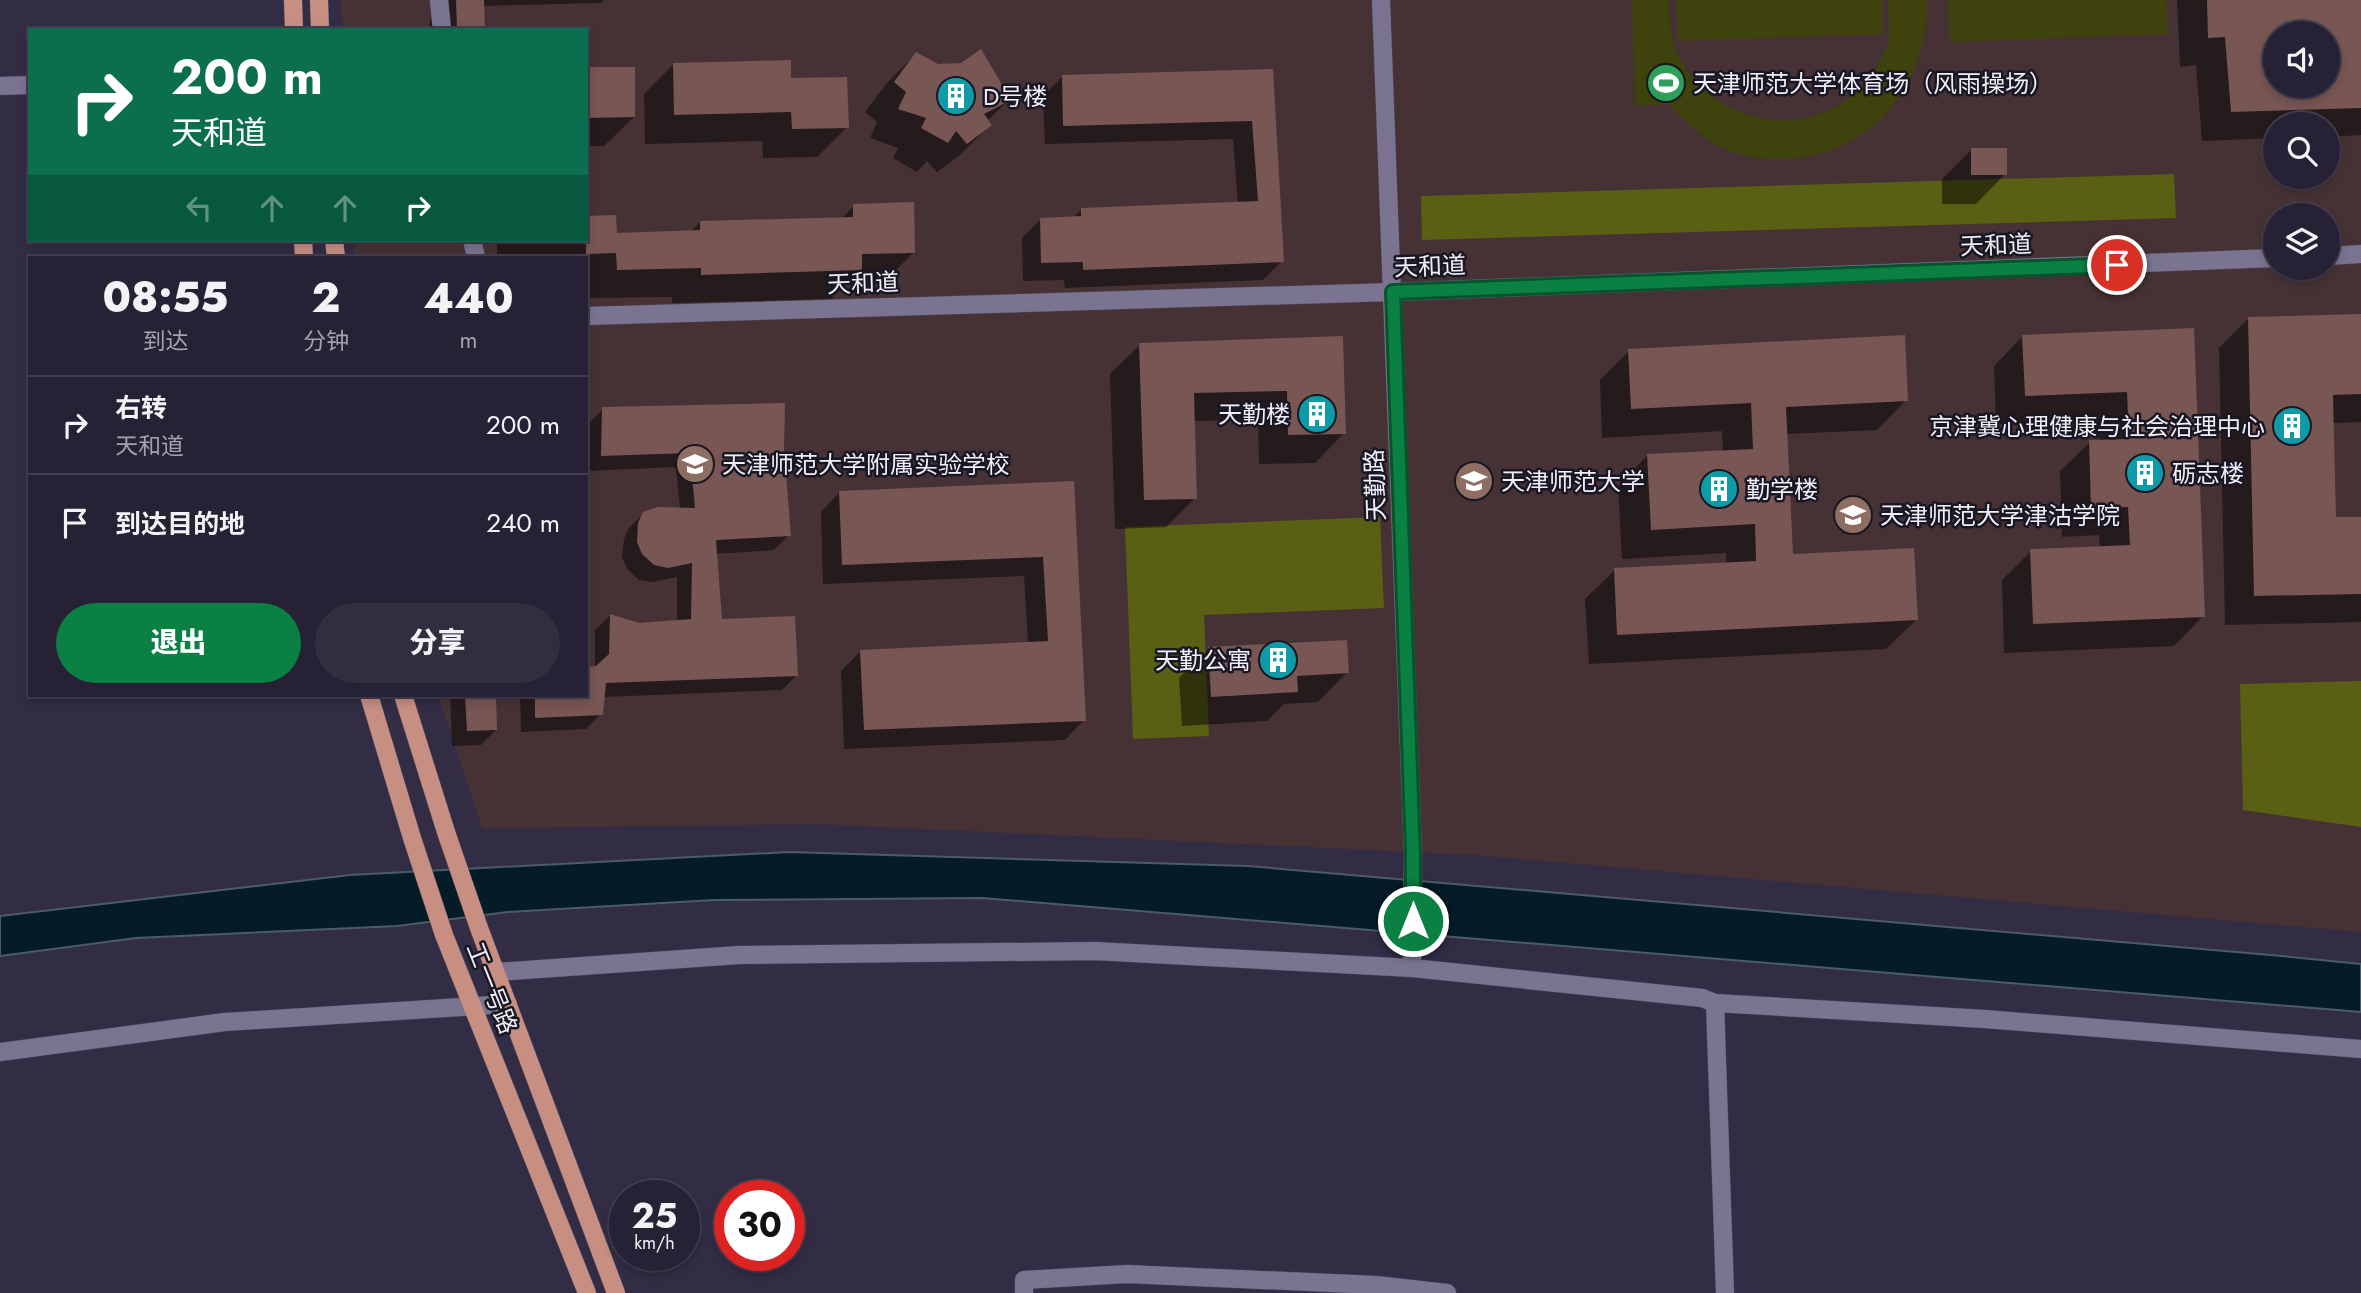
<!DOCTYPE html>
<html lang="zh">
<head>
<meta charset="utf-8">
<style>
  body { margin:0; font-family:Jost,"Noto Sans SC",sans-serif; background:#322e40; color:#f1f3f6; height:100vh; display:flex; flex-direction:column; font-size:26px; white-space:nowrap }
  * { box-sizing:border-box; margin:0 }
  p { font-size:23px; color:#a4a3ac }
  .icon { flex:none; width:38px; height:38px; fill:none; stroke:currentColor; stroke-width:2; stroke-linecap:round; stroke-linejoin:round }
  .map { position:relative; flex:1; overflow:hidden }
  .side { position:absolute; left:28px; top:256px; width:560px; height:441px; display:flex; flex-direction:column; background:#262134; border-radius:0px; box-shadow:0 4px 10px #0003,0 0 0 2px #423e4f }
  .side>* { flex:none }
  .top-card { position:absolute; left:28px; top:28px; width:560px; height:214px; border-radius:0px; box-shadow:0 4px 10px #0003,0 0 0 2px #423e4f; background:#0b6e4f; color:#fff; overflow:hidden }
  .controls { position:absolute; left:2263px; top:21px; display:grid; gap:14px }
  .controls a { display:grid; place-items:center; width:77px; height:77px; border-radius:50%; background:#262134; box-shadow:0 4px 10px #0003,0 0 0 2px #423e4f; font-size:35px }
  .speed { position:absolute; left:609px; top:1180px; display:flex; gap:14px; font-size:35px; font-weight:700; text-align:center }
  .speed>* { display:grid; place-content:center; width:91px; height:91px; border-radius:50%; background:#262134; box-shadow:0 4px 10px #0003,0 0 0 2px #423e4f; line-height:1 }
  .speed small { font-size:18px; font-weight:400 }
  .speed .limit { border:10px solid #d22; background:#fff; color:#111 }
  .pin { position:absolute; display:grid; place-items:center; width:60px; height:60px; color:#fff; margin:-30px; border:4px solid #fff; border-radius:50%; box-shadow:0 2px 7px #0007 }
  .me { position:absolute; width:77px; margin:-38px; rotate:0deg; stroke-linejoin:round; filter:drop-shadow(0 0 5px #0008) }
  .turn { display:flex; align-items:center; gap:24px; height:147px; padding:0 28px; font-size:32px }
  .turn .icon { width:91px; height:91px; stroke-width:2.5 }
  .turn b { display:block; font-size:49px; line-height:60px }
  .lanes { display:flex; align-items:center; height:66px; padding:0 28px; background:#0003; justify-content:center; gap:35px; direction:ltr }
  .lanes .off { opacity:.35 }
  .eta { display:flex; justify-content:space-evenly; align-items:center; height:119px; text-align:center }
  .eta b { font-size:42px; font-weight:800; line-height:49px }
  .cta { display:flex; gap:14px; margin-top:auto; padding:14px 28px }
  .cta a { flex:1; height:80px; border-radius:42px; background:#0b8043; color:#fff; font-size:28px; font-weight:800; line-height:80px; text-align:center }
  .cta a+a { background:#322e40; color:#f1f3f6 }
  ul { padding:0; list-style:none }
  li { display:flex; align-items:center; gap:21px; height:98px; padding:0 28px; border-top:2px solid #423e4f }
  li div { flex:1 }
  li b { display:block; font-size:26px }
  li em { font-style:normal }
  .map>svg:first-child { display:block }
  .education { fill:#463235; fill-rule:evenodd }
  .green { fill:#3e420d }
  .forest { fill:#595f13 }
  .water { fill:#051c28; stroke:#4c5b68; stroke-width:2 }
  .shadow { fill:#0007; fill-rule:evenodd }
  .building { fill:#775654; fill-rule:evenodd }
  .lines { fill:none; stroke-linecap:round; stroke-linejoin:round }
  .minor-casing { stroke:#4d485d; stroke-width:19 }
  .major-casing { stroke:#4d485d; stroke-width:19 }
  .minor { stroke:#7b7491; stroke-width:18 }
  .major { stroke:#c78e82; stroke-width:18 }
  .route-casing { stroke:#07532c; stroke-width:18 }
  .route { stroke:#0b8043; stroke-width:12 }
  .labels { text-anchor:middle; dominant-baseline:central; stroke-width:5; stroke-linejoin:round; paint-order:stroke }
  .poi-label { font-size:24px; fill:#f0edfd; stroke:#191722; text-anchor:start }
  .street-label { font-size:24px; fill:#f0edfd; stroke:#191722 }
</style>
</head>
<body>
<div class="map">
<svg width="2361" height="1293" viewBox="0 0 2361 1293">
  <rect width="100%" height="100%" fill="#322c45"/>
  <path class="education" d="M 341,0 L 2361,0 L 2361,932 L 1475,855 L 818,824 L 482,828 L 438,695 L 586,695 L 586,257 L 355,257 L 354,240 L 586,240 L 586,30 L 342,30 ZM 2275,33 L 2328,33 L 2328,86 L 2275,86 ZM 2275,124 L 2328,124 L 2328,177 L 2275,177 ZM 2275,215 L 2328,215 L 2328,268 L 2275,268 Z"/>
  <g class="green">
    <path d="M 1632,0 L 1669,0 C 1669,20 1670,39 1679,57 C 1715,128 1816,144 1867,80 C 1875,70 1884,56 1888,43 C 1891,29 1888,14 1888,0 L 1927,0 C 1929,84 1869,160 1781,159 C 1759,159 1738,156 1718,146 C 1699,135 1684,120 1669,104 L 1635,106 Z"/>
    <polygon points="1677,0 1882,0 1883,34 1678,41"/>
    <polygon points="1948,0 2166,0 2168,34 1950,42"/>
  </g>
  <g class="forest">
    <polygon points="2174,174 2176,218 1422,240 1421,196"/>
    <polygon points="1380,517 1384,608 1204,615 1209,736 1133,739 1125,527"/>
    <polygon points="2361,681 2361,827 2243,810 2240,684"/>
  </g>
  <polygon class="water" points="789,852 1248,866 2282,956 2361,964 2361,1012 982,898 714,900 508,912 397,926 136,938 0,956 0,916 350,875"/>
  <g class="shadow">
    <polygon points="445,0 604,0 601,3 483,6 483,30 428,30 432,12"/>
    <path d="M 2177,0 L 2361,0 L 2361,135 L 2328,137 L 2328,124 L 2275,124 L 2275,138 L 2202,141 L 2196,65 L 2180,67 ZM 2275,33 L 2328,33 L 2328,86 L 2275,86 Z"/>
    <polygon points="916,54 1009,100 987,121 990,125 960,155 937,172 927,161 917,172 893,158 898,148 870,138 877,122 865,112 886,84"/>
    <polygon points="673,65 789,80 847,127 817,157 763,158 762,141 645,144 644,94"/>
    <polygon points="586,69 634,117 604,146 586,146"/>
    <polygon points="1272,71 1282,261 1263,280 1065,288 1064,280 1023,281 1022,238 1041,219 1073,218 1081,210 1238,204 1233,139 1045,144 1043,96 1062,77"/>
    <polygon points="1971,150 2005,174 1976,204 1942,204 1942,179"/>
    <polygon points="854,206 914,252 884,282 847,283 831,299 672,303 672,297 588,298 586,257 497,257 497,240 586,240 615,235 690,232 700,222 841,219"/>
    <polygon points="2361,316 2361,422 2332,423 2334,519 2361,518 2361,622 2225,625 2219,348 2249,318"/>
    <polygon points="2192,330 2203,616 2174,646 2004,653 2002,580 2031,551 2100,548 2099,535 2062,537 2060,471 2090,442 2099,442 2098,421 1996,424 1994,366 2023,336"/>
    <polygon points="1342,338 1344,433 1315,463 1259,464 1258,420 1193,421 1195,498 1166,527 1115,529 1110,374 1140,345"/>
    <polygon points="1629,351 1906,400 1877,430 1786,434 1792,556 1916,620 1886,649 1589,664 1585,599 1615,570 1726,564 1726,553 1622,559 1618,486 1647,456 1723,452 1722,431 1602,438 1600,380"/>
    <polygon points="603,409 782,449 789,535 774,550 715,554 720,621 797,675 782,690 603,697 601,714 586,729 521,732 520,695 586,695 595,668 595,630 610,616 639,625 677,622 677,577 652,582 639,580 627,569 622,557 624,539 628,529 644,513 680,509 676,467 587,471 588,424"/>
    <polygon points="1072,483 1084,720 1065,740 844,749 841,671 861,651 1028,644 1024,576 823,584 821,512 840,492"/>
    <polygon points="1209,649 1347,672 1318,702 1284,704 1267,721 1182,726 1179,678"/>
    <polygon points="450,695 494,695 496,730 481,745 452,746"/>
  </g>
  <g class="building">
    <polygon points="456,0 484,0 485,30 457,30"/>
    <path d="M 2207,0 L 2361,0 L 2361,108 L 2231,112 L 2225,37 L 2208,38 ZM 2275,33 L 2328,33 L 2328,86 L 2275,86 Z"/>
    <polygon points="981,49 1011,100 984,114 992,125 967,144 956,131 948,143 921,128 926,118 898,109 906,92 894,82 916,52 938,64 961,63"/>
    <polygon points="791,60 791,78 847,77 849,128 792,129 791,112 674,115 673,63"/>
    <polygon points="586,67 635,67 635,117 586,118"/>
    <polygon points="1273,69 1284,262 1083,270 1083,262 1041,263 1040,218 1081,216 1081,208 1258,201 1252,121 1063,126 1062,75"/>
    <rect x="1971" y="148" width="36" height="27"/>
    <polygon points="914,202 915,253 862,254 862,270 701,275 701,268 617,270 616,253 586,254 586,216 616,215 617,233 700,230 700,221 853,217 853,204"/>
    <polygon points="2361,314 2361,394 2333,395 2336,517 2361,517 2361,594 2254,596 2248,317"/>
    <polygon points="2194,328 2205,617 2033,624 2030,549 2130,545 2128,507 2091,508 2089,440 2129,439 2127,392 2025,396 2022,335"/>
    <polygon points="1905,335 1908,401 1786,407 1793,554 1914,548 1918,620 1617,635 1614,568 1756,561 1755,524 1651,530 1647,454 1753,449 1751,403 1631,409 1628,349"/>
    <polygon points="1343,336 1346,434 1288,435 1287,391 1194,393 1197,499 1144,500 1139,343"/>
    <polygon points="785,403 784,449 791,536 716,540 722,619 795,616 798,676 606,683 603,715 535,718 535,695 586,695 586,667 596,666 609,654 610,614 639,623 691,619 692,563 668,568 654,565 642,554 637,542 638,523 643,512 658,507 695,508 690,453 601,456 602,407"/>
    <polygon points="1074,481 1086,721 864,730 860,650 1048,641 1043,557 842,565 839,491"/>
    <polygon points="1347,640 1349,673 1297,676 1298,692 1211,697 1208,647"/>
    <polygon points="465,695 496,695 497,730 467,731"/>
  </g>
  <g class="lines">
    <defs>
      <g id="minor">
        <polyline points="439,0 442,30"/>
        <polyline points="1381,0 1413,855 1412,968"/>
        <polyline points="0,86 30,85"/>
        <polyline points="472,240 476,257"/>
        <polyline points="2328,256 2361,254"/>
        <polyline points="586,316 1393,292 2275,258"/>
        <polyline points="497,972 739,955 1095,951 1412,968 1702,998 1715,1003 1985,1019 2361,1049"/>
        <polyline points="1715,1003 1725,1293"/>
        <polyline points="0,1052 225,1022 508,1004"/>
        <polyline points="1024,1293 1024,1280 1127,1274 1376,1285 1447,1293"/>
      </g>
      <g id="major">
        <polyline points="293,0 294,30"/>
        <polyline points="319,0 320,30"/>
        <polyline points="303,240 304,257"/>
        <polyline points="334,240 336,257"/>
        <polyline points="369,695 412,838 444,935 587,1293"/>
        <polyline points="403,695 446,832 479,928 616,1293"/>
      </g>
    </defs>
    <use href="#minor" class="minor-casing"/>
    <use href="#major" class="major-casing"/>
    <use href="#minor" class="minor"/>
    <use href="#major" class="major"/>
  </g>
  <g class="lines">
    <defs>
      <polyline id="route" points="1413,921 1413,855 1393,292 2117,265"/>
    </defs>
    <use href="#route" class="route-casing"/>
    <use href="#route" class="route"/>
  </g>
  <defs>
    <symbol id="stadium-disc" viewBox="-11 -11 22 22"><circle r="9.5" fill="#2e9e5b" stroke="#191722"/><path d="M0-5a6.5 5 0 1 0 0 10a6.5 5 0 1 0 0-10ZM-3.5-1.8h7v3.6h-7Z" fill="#fff"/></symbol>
    <symbol id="building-disc" viewBox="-11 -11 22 22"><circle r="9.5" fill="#0f9aa8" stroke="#191722"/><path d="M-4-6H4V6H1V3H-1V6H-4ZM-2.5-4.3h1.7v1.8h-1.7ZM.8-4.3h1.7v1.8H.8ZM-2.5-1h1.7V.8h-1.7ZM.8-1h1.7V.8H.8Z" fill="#fff"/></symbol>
    <symbol id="school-disc" viewBox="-11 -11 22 22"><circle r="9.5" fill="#8d6e63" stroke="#191722"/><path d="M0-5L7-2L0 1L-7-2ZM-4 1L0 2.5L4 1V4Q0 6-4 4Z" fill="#fff"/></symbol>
    <symbol id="university-disc" viewBox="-11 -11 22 22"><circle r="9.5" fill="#8d6e63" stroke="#191722"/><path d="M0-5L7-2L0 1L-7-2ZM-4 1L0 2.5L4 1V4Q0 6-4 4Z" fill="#fff"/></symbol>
  </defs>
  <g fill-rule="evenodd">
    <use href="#stadium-disc" x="1644" y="61" width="44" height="44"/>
    <use href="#building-disc" x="934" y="74" width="44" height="44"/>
    <use href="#building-disc" x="1295" y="392" width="44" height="44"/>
    <use href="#building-disc" x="2270" y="404" width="44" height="44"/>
    <use href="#school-disc" x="673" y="442" width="44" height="44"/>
    <use href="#building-disc" x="2123" y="451" width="44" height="44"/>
    <use href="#university-disc" x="1452" y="459" width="44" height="44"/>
    <use href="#building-disc" x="1697" y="467" width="44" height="44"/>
    <use href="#university-disc" x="1831" y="493" width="44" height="44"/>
    <use href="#building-disc" x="1256" y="638" width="44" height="44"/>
  </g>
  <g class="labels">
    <g class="poi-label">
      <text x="1693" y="83">天津师范大学体育场（风雨操场）</text>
      <text x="983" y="96">D号楼</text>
      <text x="1290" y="414" text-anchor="end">天勤楼</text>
      <text x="2265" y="426" text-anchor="end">京津冀心理健康与社会治理中心</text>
      <text x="722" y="464">天津师范大学附属实验学校</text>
      <text x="2172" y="473">砺志楼</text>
      <text x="1501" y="481">天津师范大学</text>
      <text x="1746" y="489">勤学楼</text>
      <text x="1880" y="515">天津师范大学津沽学院</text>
      <text x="1251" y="660" text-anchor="end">天勤公寓</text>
    </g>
    <g class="street-label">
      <text transform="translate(1996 245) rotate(-2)">天和道</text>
      <text transform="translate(1430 266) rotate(-2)">天和道</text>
      <text transform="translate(863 283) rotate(-2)">天和道</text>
      <text transform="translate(1375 485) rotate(-92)">天勤路</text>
      <text transform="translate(492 988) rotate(68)">工一号路</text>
    </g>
  </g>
</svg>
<div class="controls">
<a><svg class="icon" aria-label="sound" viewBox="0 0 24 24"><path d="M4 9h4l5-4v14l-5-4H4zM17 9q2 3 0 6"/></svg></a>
<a><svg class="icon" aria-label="search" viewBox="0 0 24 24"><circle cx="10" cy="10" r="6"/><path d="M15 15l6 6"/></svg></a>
<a><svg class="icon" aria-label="layers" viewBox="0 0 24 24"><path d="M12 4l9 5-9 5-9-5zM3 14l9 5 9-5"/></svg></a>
</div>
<div class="speed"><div>25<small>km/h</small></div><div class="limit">30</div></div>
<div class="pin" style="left:2117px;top:265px;background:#d93025"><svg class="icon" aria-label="arrive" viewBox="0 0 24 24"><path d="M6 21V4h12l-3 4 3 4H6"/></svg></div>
<svg class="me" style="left:1413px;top:921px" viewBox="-20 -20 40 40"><circle r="17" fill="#0b8043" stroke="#fff" stroke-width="3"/><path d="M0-11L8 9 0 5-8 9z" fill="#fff"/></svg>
<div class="top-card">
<div class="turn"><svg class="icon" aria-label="right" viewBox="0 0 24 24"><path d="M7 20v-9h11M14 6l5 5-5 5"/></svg><div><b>200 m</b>天和道</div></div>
<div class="lanes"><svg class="icon off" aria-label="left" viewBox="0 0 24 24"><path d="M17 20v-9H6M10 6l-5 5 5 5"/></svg><svg class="icon off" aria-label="ahead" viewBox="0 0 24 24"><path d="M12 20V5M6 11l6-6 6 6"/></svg><svg class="icon off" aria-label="ahead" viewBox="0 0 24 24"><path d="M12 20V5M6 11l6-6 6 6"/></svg><svg class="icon" aria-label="right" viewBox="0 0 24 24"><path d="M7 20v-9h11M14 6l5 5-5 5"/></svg></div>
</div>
<section class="side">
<div class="eta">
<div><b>08:55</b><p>到达</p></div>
<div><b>2</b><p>分钟</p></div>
<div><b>440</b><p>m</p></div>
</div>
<ul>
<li><svg class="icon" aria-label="right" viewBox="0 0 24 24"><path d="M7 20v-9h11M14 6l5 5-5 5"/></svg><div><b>右转</b><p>天和道</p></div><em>200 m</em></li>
<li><svg class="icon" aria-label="arrive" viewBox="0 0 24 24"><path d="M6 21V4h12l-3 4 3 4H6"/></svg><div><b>到达目的地</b></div><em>240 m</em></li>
</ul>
<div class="cta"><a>退出</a><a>分享</a></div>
</section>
</div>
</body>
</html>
